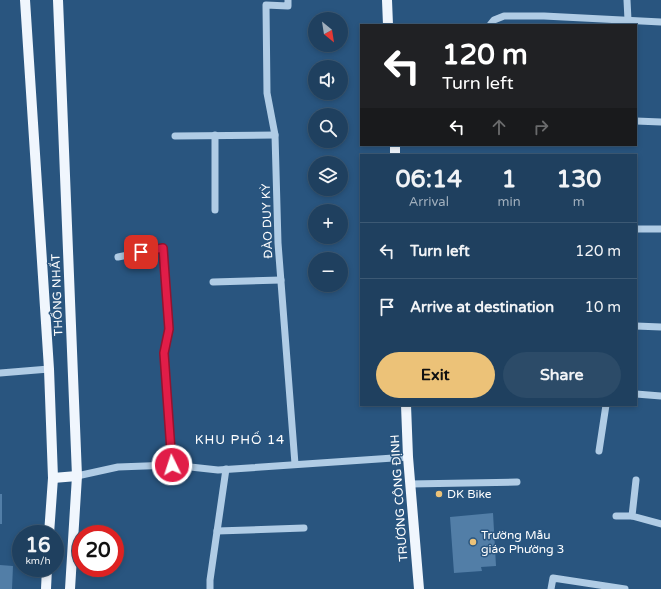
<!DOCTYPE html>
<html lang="en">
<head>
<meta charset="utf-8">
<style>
  body { margin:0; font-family:"Varela Round",sans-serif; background:#2c4b68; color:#f1f3f6; height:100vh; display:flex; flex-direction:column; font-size:15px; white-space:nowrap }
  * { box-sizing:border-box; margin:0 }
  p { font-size:13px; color:#a1afbd }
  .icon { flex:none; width:22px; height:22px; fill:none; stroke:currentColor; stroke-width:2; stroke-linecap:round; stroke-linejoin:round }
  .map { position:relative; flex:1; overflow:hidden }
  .drawer { position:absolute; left:360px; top:154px; width:277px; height:252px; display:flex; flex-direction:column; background:#1f405f; border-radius:0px; box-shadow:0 2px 6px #0003,0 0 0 1px #3c5974 }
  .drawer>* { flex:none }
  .banner { position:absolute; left:360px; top:24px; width:277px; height:122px; border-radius:0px; box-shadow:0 2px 6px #0003,0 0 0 1px #3c5974; background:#202124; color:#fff; overflow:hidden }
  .needle { width:26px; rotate:150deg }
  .buttons { position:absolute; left:308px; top:12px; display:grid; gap:8px }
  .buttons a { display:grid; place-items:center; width:40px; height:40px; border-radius:50%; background:#1f405f; box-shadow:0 2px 6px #0003,0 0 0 1px #3c5974; font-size:20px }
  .speed { position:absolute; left:12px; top:525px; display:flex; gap:8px; font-size:20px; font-weight:700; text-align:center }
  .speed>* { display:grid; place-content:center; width:52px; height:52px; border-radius:50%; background:#1f405f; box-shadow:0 2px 6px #0003,0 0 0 1px #3c5974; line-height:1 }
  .speed small { font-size:10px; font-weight:400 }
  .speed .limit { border:6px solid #d22; background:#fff; color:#111 }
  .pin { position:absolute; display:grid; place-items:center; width:34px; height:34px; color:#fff; margin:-17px; border-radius:8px; box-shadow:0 2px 6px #0006 }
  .me { position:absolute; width:44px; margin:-22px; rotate:356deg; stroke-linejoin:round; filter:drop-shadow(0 0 3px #0008) }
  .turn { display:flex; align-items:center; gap:14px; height:84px; padding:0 16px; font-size:18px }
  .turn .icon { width:52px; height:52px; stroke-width:2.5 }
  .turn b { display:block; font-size:28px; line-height:34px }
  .lanes { display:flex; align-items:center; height:38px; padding:0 16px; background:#0003; justify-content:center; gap:20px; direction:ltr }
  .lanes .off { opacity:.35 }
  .eta { display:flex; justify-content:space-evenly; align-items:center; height:68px; text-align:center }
  .eta b { font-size:24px; font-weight:700; line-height:28px }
  .action { display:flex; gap:8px; margin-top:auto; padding:8px 16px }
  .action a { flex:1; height:46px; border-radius:24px; background:#ecc278; color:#111; font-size:16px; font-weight:700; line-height:46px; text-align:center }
  .action a+a { background:#2c4b68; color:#f1f3f6 }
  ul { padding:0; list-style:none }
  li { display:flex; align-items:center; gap:12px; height:56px; padding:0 16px; border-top:1px solid #3c5974 }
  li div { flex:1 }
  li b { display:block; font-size:15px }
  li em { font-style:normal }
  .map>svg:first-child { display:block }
  .building { fill:#527ea7 }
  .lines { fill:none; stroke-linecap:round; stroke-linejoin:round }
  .minor { stroke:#b0cce5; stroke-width:7 }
  .major { stroke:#f0f6fd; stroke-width:10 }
  .route-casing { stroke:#92132f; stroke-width:10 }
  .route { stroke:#e11d48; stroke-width:7 }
  .poi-dot { fill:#ecc278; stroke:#29557f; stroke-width:1.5 }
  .labels { text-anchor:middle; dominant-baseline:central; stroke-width:3; stroke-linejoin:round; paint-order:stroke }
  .street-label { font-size:12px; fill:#fff; stroke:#29557f }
  .poi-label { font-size:12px; fill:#fff; stroke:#29557f; text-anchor:start }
  .neighbourhood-label { font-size:13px; letter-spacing:1px; fill:#fff; stroke:#29557f }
</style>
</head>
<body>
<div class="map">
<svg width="661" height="589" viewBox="0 0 661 589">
  <rect width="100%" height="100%" fill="#29557f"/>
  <g class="building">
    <rect x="0" y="494" width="2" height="30"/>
    <polygon points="493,513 496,566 481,567 482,571 454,573 450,517"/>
    <polygon points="0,565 13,566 12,589 0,589"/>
  </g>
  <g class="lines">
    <g class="minor">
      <polyline points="288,0 288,6 266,5 267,93 275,135 278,243 295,464"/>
      <polyline points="627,0 628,20"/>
      <polyline points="490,25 494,20 504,16 544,16 661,22"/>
      <polyline points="636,121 661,122"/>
      <polyline points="215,135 215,210"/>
      <polyline points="175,136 275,135"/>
      <polyline points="636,229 661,229"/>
      <polyline points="118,257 163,248 169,329 164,353 172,465"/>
      <polyline points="213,282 281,280"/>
      <polyline points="636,326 661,327"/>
      <polyline points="0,373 49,369"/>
      <polyline points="636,394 661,396"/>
      <polyline points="599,451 606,405"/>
      <polyline points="77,476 118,467 172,465 218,470 408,457"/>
      <polyline points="636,480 632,516 661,524"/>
      <polyline points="410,484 517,482"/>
      <polyline points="616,516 632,516"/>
      <polyline points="217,531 304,528"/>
      <polyline points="210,589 210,580 226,469"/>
      <polyline points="551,589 553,578 625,589"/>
    </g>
    <g class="major">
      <polyline points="25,0 49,369 53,478 49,534"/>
      <polyline points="58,0 77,476 70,589"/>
      <polyline points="387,0 388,25"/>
      <polyline points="395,145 395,155"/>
      <polyline points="406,405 408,457 419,589"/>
      <polyline points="53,478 77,476"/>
      <polyline points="46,589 47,568"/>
    </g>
  </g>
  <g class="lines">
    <defs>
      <polyline id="route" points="141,252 163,248 169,329 164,353 172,465"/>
    </defs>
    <use href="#route" class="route-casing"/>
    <use href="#route" class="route"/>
  </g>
  <g class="poi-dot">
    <circle cx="439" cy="494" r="4"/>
    <circle cx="473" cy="542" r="4"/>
  </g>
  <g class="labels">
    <g class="street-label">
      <text transform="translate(267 221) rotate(-92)">ĐÀO DUY KỲ</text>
      <text transform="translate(57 295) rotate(-92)">THỐNG NHẤT</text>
      <text transform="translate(399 498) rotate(-94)">TRƯƠNG CÔNG ĐỊNH</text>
    </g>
    <g class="poi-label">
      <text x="447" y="494">DK Bike</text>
      <text x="481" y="535">Trường Mẫu<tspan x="481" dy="14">giáo Phường 3</tspan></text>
    </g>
    <g class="neighbourhood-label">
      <text x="240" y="440">KHU PHỐ 14</text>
    </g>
  </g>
</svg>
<div class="buttons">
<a><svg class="needle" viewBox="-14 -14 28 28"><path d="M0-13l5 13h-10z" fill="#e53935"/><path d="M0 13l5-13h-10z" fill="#a1afbd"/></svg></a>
<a><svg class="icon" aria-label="sound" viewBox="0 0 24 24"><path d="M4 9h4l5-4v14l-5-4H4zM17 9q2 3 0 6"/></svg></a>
<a><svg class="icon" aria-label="search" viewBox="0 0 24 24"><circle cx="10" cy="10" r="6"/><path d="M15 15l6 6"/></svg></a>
<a><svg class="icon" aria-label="layers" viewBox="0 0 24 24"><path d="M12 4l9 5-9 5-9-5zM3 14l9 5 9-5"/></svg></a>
<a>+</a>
<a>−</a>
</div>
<div class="speed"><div>16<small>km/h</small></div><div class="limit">20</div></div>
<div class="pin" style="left:141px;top:252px;background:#d93025"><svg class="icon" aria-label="arrive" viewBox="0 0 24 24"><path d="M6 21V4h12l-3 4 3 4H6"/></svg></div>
<svg class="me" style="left:172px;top:465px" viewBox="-20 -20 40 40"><circle r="17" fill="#e11d48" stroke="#fff" stroke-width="3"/><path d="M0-11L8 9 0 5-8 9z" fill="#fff"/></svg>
<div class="banner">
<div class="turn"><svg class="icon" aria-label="left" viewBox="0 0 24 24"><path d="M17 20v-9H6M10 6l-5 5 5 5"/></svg><div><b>120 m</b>Turn left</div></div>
<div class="lanes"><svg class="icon" aria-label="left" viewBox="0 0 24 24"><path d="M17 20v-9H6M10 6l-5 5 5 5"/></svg><svg class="icon off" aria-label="ahead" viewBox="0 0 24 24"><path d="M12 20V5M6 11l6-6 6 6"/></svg><svg class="icon off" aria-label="right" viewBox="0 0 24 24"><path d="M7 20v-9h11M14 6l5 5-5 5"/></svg></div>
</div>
<section class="drawer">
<div class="eta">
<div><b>06:14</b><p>Arrival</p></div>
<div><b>1</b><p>min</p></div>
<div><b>130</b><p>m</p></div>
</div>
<ul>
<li><svg class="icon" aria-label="left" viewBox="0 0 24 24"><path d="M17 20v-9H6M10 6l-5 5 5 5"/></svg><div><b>Turn left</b></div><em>120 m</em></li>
<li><svg class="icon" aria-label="arrive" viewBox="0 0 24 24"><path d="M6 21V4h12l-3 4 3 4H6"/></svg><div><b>Arrive at destination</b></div><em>10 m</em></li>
</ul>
<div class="action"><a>Exit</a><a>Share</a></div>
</section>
</div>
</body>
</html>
